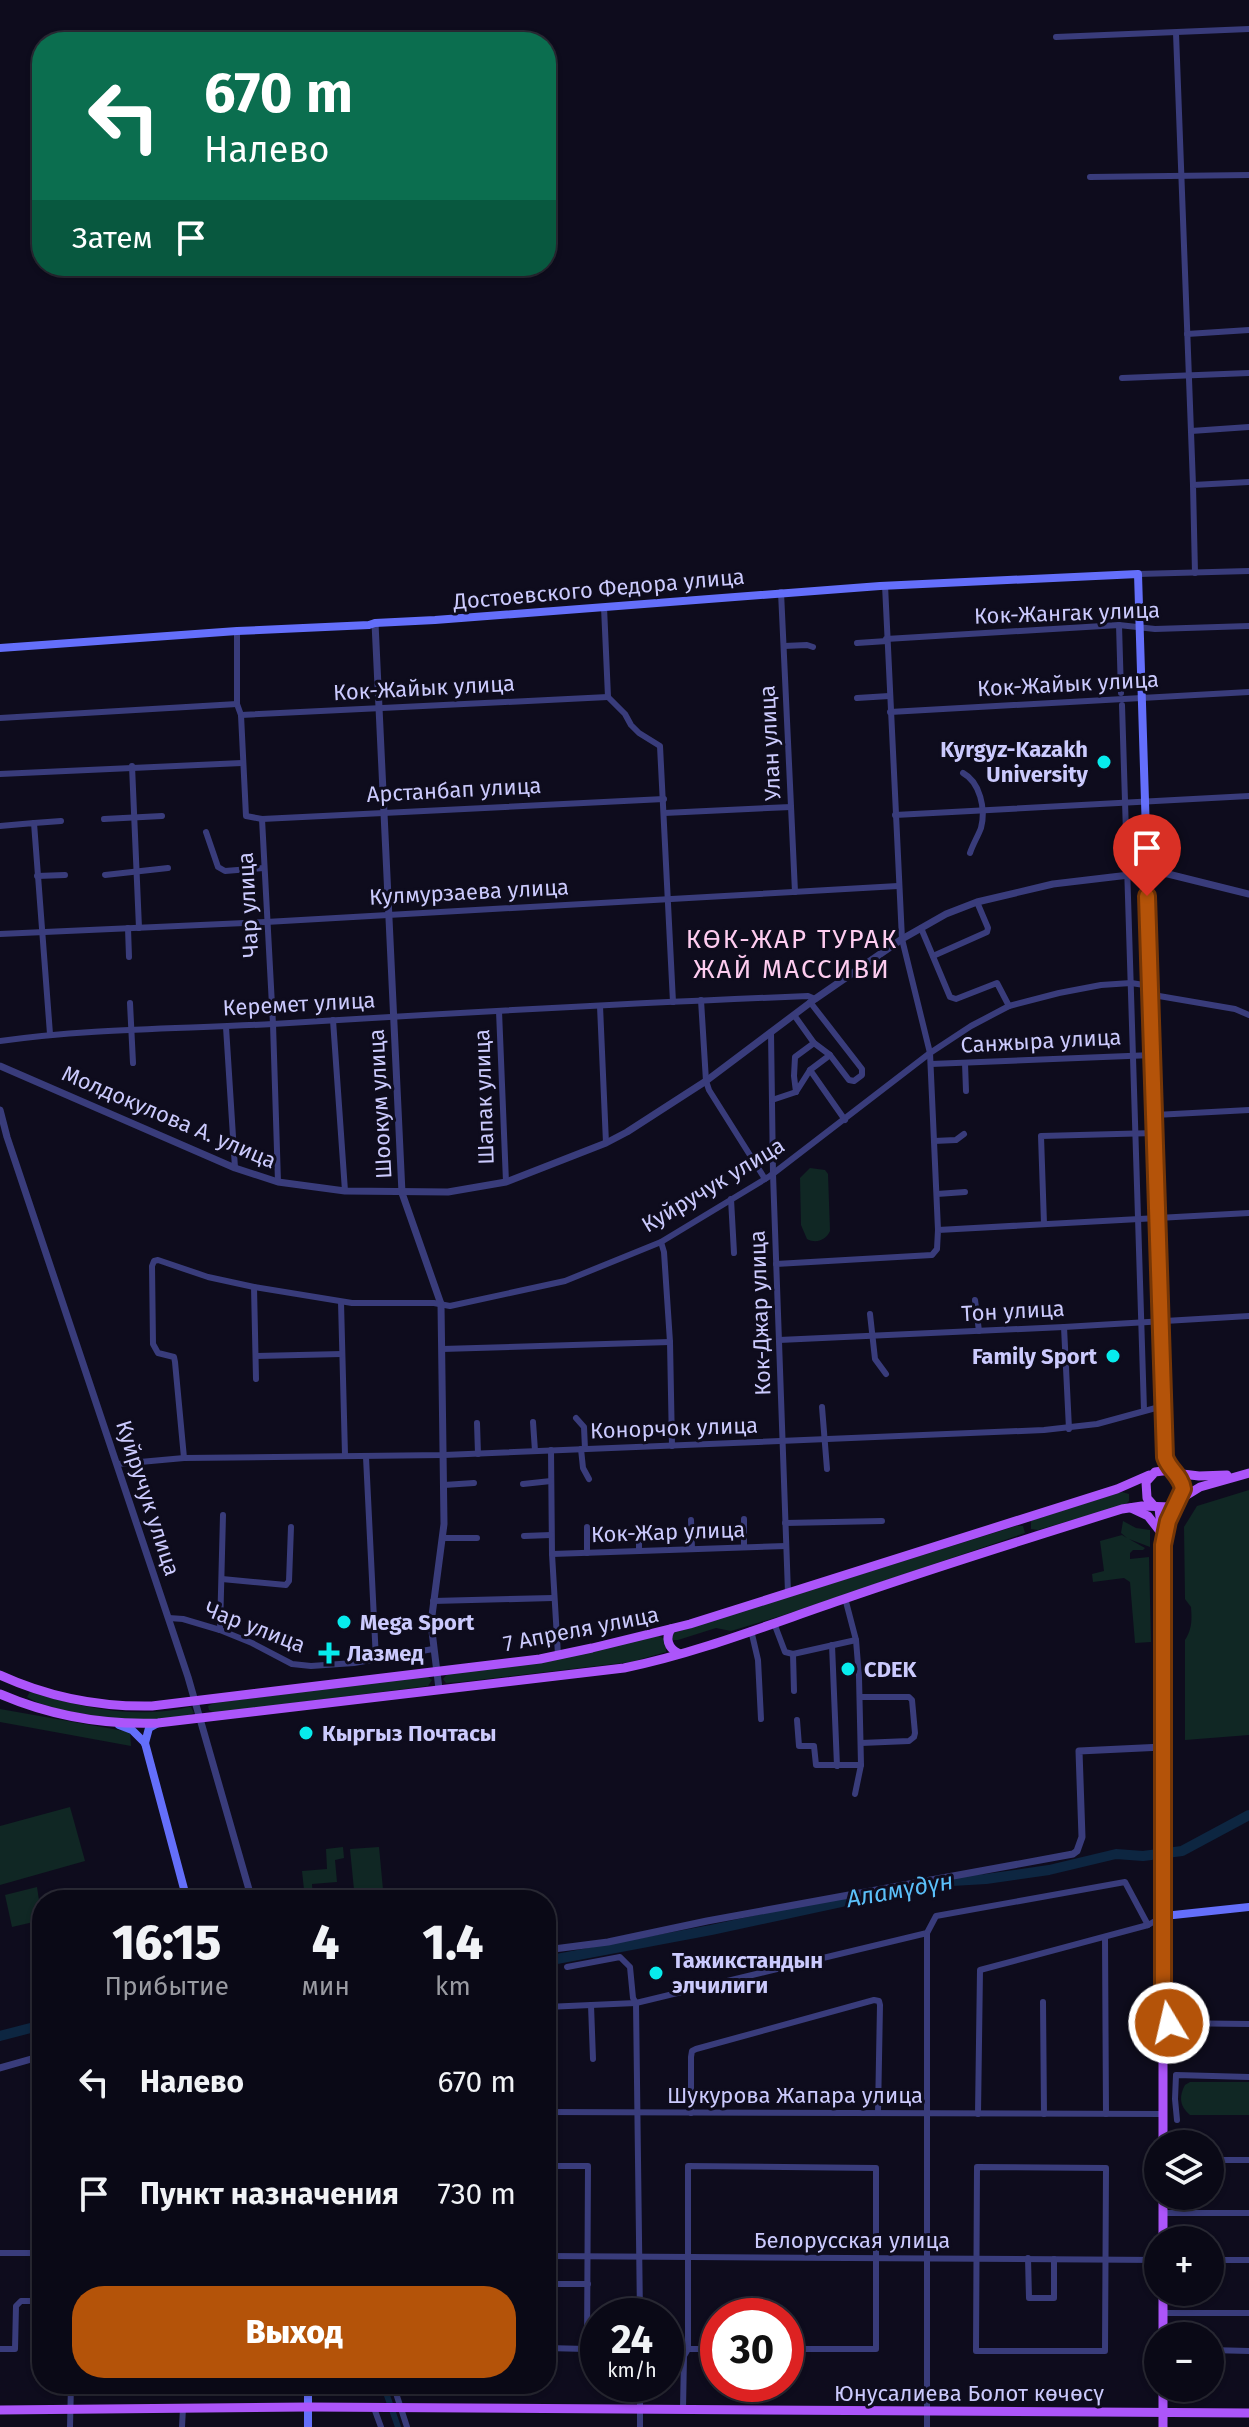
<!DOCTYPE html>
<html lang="ru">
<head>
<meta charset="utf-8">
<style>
  body { margin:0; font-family:"Fira Sans",sans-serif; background:#13121f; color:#f1f3f6; height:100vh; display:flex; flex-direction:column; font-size:30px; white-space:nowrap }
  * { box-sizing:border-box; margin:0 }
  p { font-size:26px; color:#999aa1 }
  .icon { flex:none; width:44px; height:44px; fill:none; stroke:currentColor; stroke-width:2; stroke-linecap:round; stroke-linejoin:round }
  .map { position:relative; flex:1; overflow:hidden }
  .sheet { position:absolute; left:32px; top:1890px; width:524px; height:504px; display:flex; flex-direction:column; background:#0a0916; border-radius:32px; box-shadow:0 2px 6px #0004,0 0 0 2px #2a2a35 }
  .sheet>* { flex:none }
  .hud { position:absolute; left:32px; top:32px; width:524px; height:244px; border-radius:32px; box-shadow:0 2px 6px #0004,0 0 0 2px #2a2a35; background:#0b6e4f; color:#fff; overflow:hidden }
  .controls { position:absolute; left:1144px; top:2130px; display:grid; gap:16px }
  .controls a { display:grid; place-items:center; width:80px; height:80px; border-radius:50%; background:#0a0916; box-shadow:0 2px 6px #0004,0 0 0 2px #2a2a35; font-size:40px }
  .speed { position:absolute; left:580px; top:2298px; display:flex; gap:16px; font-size:40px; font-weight:700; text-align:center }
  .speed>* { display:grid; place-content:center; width:104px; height:104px; border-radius:50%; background:#0a0916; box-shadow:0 2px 6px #0004,0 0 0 2px #2a2a35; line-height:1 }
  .speed small { font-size:20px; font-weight:400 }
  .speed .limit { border:12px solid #d22; background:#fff; color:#111 }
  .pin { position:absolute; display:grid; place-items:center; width:68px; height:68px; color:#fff; margin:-82px -34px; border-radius:50% 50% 50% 0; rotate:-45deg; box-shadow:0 0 8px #0007 }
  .pin .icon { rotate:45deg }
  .me { position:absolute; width:88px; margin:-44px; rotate:351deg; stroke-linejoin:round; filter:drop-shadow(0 0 6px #0008) }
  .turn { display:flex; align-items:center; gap:28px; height:168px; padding:0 40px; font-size:36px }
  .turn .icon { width:104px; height:104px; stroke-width:2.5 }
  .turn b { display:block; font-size:56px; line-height:68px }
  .then { display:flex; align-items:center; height:76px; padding:0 40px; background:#0003; gap:16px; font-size:30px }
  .eta { display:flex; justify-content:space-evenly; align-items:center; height:136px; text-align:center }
  .eta b { font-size:48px; font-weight:800; line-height:56px }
  .action { display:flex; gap:16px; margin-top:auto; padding:16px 40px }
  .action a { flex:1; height:92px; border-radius:32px; background:#b45309; color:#fff; font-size:32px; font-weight:800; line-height:92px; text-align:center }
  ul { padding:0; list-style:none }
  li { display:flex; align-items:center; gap:24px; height:112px; padding:0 40px }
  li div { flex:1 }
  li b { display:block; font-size:30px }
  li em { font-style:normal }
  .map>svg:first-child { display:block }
  .green { fill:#102724 }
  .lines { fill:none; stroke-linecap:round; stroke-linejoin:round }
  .canal { stroke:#0d2641; stroke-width:6 }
  .river { stroke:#0d2641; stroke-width:10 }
  .minor { stroke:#393c7b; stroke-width:6 }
  .tertiary { stroke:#393c7b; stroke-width:7 }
  .secondary { stroke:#646ffb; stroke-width:8 }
  .primary { stroke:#ac55fa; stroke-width:9 }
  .route-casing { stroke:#753606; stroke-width:20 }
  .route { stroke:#b45309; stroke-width:14 }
  .poi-dot { fill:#07eced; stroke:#0e0c1d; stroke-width:3 }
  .labels { text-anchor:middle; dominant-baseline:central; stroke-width:6; stroke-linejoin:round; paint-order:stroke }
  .street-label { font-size:22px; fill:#cbcafd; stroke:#0e0c1d }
  .poi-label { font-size:22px; font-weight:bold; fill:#cbcafd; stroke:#0e0c1d; text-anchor:start }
  .water-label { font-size:24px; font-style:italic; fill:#5bc0fa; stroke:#0e0c1d }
  .quarter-label { font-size:26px; letter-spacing:2px; fill:#feccf0; stroke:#0e0c1d }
</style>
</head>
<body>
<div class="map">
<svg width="1249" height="2427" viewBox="0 0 1249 2427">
  <rect width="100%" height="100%" fill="#0e0c1d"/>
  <g class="green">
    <path d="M 810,1168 L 825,1170 L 828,1174 L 830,1231 C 826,1240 816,1244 807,1239 L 801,1225 L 800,1178 Z"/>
    <path d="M 1249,1490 L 1249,1735 L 1185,1740 L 1185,1640 C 1192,1629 1192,1620 1191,1607 L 1185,1599 L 1184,1527 L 1197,1506 Z"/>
    <polygon points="1122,1492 1129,1494 1129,1501 1126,1504 1038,1530 1031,1529 1031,1521 1035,1519"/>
    <polygon points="1123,1521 1136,1528 1150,1530 1150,1547 1129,1539 1145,1548 1143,1550 1133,1550 1130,1553 1130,1559 1149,1557 1151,1642 1135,1643 1130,1582 1124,1578 1093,1582 1092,1574 1104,1571 1100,1541 1122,1535 1127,1538 1121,1533"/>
    <polygon points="1016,1526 1023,1526 1025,1533 784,1615 731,1631 716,1628 678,1640 673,1640 671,1636 673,1633"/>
    <polygon points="659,1636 666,1640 666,1652 631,1662 461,1682 446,1683 443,1679 447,1674"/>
    <polygon points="427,1676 432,1680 428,1686 215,1713 209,1710 208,1706 214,1703"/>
    <path d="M 30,1692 C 81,1707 135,1720 189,1707 L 191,1707 L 194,1713 C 166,1728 53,1715 27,1697 Z"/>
    <polygon points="0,1709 130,1732 131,1746 0,1722"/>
    <polygon points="70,1807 85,1861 0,1885 0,1826"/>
    <polygon points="343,1847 344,1858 335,1860 337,1882 312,1884 313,1898 305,1899 302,1871 327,1869 326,1849"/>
    <polygon points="379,1847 384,1900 355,1900 350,1849"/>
    <polygon points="37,1887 42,1920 12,1927 5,1895"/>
    <path d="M 1190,2082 L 1249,2082 L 1249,2115 L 1190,2115 C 1179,2106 1179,2096 1185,2085 Z"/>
  </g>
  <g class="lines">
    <polyline class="canal" points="383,2384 398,2427"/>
    <g class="river">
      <polyline points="935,1882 986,1879 1049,1870 1116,1854 1143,1856 1182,1851 1249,1815"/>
      <polyline points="546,1961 711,1930 920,1885"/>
      <polyline points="0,2036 42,2025"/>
    </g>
    <g class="minor">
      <polyline points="1176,33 1193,485"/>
      <polyline points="1056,37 1249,29"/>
      <polyline points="1090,177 1249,175"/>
      <polyline points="1187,334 1249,330"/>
      <polyline points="1122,378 1249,373"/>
      <polyline points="1191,431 1249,427"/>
      <polyline points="1195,573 1193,485 1249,482"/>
      <polyline points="1138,574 1249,571"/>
      <polyline points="885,585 902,939 930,1053 938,1230"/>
      <polyline points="781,592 795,892"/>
      <polyline points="604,607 608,697 625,714 631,725 639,733 660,746 673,1002"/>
      <polyline points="1119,625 1121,693"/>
      <polyline points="237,631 237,704 241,715 246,816 262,819 664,799"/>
      <polyline points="886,639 1119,625 1155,629 1249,626"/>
      <polyline points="857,643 887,641"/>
      <polyline points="784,646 807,645 813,647"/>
      <polyline points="857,698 889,696"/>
      <polyline points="1122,705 1144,1410"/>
      <polyline points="890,712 1249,692"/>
      <polyline points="241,715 608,697"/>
      <polyline points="0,718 237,704"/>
      <polyline points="132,766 139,928"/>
      <path d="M 963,773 C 980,782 986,809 981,828 C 978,836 973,844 970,853"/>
      <polyline points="0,774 242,763"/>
      <polyline points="664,813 791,807"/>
      <polyline points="895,815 1249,796"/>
      <polyline points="104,819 162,816"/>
      <polyline points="262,819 273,1024 278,1182"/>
      <polyline points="34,823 61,821"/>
      <polyline points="0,826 34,823 50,1034"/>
      <polyline points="206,832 218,867 225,871 264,868"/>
      <polyline points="105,875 168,868"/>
      <polyline points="37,876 65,875"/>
      <polyline points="128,928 129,957"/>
      <polyline points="921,928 950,997 956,999 997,983 1009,1006"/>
      <polyline points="0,934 266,922 898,886"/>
      <polyline points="933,956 987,932 988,928 977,902"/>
      <polyline points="701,1000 706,1081 709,1090 765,1179"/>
      <polyline points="810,1002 862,1069 862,1075 854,1081 849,1080 830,1055"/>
      <polyline points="130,1003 133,1063"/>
      <polyline points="600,1006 606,1143"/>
      <polyline points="499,1011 506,1182"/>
      <polyline points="333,1020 345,1191"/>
      <polyline points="226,1027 235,1168"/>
      <polyline points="771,1032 773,1174 788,1593"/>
      <path d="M 0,1041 C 90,1028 182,1029 273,1024 C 451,1013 630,1003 808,996 L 815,999"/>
      <polyline points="965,1063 966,1091"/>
      <polyline points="931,1064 1153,1055"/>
      <polyline points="810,1070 845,1120"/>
      <polyline points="796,1092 794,1076 795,1057 814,1043"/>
      <polyline points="772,1100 796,1092 810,1070 830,1055 814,1043 794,1015"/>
      <polyline points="1155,1115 1249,1110"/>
      <polyline points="934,1141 956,1140 964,1134"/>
      <polyline points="937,1194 965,1192"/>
      <polyline points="731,1199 734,1253"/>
      <polyline points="1044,1224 1041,1136 1155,1133"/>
      <polyline points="661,1242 664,1252 670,1342 672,1446"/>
      <polyline points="776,1264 932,1255 937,1249 938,1230 1249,1213"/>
      <polyline points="254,1287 256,1379"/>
      <polyline points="975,1300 979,1331"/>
      <polyline points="341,1302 345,1455"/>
      <polyline points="870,1314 875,1359 886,1374"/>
      <polyline points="1064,1327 1069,1429"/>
      <polyline points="779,1340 1064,1327 1249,1316"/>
      <polyline points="442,1349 670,1342"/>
      <polyline points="256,1356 342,1354"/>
      <polyline points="822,1407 827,1469"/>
      <polyline points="576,1418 584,1427 585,1449"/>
      <polyline points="533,1422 535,1451"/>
      <polyline points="477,1423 478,1454"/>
      <polyline points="581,1449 583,1468 589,1479"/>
      <polyline points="551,1450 552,1554 558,1655"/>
      <polyline points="366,1457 376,1660"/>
      <polyline points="184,1458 175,1362 174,1357 158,1353 153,1344 152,1266 154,1261 158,1260 208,1277 254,1287 352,1303 434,1303 450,1306 565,1281 661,1242 770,1176 930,1053 971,1026 1009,1006 1059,993 1101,985 1131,983 1151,986 1159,996 1235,1009 1249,1015"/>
      <polyline points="118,1464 184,1458 444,1455 1044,1430 1097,1424 1163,1406"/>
      <polyline points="523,1484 551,1481"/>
      <polyline points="444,1485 474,1483"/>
      <polyline points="744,1519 744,1547"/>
      <polyline points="691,1520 692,1549"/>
      <polyline points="785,1523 882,1521"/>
      <polyline points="587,1527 587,1553"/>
      <polyline points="639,1527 639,1551"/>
      <polyline points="524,1536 551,1535"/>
      <polyline points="442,1538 477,1538"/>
      <polyline points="552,1554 786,1546"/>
      <polyline points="222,1579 286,1585 289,1581 291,1527"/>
      <polyline points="845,1598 856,1640 859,1677 861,1765 855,1794"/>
      <polyline points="433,1601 553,1598"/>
      <polyline points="169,1618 183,1619 220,1630 252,1643 292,1664 311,1666 354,1663 433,1649"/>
      <polyline points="774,1623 785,1652 793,1654 856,1640"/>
      <polyline points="220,1630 223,1515"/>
      <polyline points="751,1630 758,1660 761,1719"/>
      <polyline points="832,1645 837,1766"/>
      <polyline points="793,1654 794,1691"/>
      <polyline points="860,1697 909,1697 912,1700 915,1733 914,1737 909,1741 861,1743"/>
      <polyline points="797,1720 799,1746 814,1746 816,1765 861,1765"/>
      <polyline points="1105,1938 1106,2114"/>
      <polyline points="567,1967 620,1957 630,1967 633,1998 636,2003 640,2316"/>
      <polyline points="1043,2002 1044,2114"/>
      <polyline points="591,2005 593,2059"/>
      <polyline points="546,2007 636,2003 927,1933 936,1916 1125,1882 1148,1925 1164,1916"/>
      <polyline points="1163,2023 1249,2024"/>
      <polyline points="546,2112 1163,2114"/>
      <polyline points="691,2113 691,2057 692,2051 696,2049 874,2000 879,2001 880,2005 878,2113"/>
      <polyline points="978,2114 980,1970 1148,1925"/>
      <polyline points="1177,2120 1175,2099 1176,2075 1249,2077"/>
      <polyline points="1210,2160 1249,2160"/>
      <polyline points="546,2166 588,2166 587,2349 546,2348"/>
      <polygon points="977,2167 1106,2168 1105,2351 976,2351"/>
      <polyline points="1163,2213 1249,2213"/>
      <polyline points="0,2253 42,2253"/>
      <polyline points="546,2256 1158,2260"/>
      <polyline points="1028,2258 1029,2298 1054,2298 1054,2259"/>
      <polyline points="1210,2260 1249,2260"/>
      <polyline points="546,2284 588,2284"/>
      <polyline points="1163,2313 1249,2313"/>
      <polyline points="0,2349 15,2349 16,2306 21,2301 42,2301"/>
      <polyline points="718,2349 688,2349 688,2166 876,2168 876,2349 786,2349"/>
      <polyline points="1210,2350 1249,2351"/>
      <polyline points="393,2384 407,2427"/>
      <polyline points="374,2408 381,2427"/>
      <polyline points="683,2409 684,2356 688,2349"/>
      <polyline points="70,2427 71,2384"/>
      <polyline points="182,2427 183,2408"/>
      <polyline points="640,2427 640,2384"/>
      <polyline points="927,2427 927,1933"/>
    </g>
    <g class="tertiary">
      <polyline points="375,623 402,1193 441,1304 444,1524 431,1623 439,1689"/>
      <polyline points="0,1066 235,1168 278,1182 345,1191 448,1192 506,1182 606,1143 627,1132 706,1081 815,999 902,939 946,914 977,902 1053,884 1146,873 1168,874 1249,894"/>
      <polyline points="0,1110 7,1137 188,1677 252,1900"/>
      <polyline points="546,1950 608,1942 707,1921 1073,1854 1077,1851 1082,1837 1079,1751 1163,1747"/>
      <polyline points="0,2068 42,2056"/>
    </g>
    <g class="secondary">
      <polyline points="0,648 237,631 369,625 375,623 435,620 880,586 1138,574 1165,1450 1170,1470"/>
      <polyline points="119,1725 132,1730 145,1743 187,1900"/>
      <polyline points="145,1743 149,1728 158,1723"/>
      <polyline points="1164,1916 1249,1907"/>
      <polyline points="308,2427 308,2384"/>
    </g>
    <g class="primary">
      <polyline points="1174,1473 1199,1476 1227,1475"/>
      <polyline points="1182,1498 1200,1487 1249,1473"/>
      <polyline points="1131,1508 1148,1516 1159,1530"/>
      <polyline points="1159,1508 1163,1545 1163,2144"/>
      <polyline points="1165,1538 1168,1521 1176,1504"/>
      <path d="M 671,1629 C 665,1638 668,1648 678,1653"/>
      <path d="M 0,1675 C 48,1697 98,1707 152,1706 L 540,1659 L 592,1648 L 690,1624 L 1117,1489 L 1149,1475"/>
      <path d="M 0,1694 C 51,1716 103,1725 158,1723 L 624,1668 C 698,1653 773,1623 844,1599 C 936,1567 1029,1538 1122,1509 L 1142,1506 L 1171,1507 C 1187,1496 1186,1480 1170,1470 L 1155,1472 L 1146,1482 L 1147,1498 L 1154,1506"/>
      <polyline points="1163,2196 1163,2240"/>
      <polyline points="1163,2292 1163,2336"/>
      <polyline points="0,2410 308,2407 1249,2413"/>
      <polyline points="1163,2427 1163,2388"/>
    </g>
  </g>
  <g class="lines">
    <defs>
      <path id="route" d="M 1147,896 L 1165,1457 C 1169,1470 1181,1475 1183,1489 L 1168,1521 L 1163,1545 L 1163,2023 L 1169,2023"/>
    </defs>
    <use href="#route" class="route-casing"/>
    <use href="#route" class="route"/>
  </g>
  <g class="poi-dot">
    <circle cx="1104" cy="762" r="8"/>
    <circle cx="1113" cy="1356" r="8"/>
    <circle cx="344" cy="1622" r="8"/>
    <path d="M325 1641h8v8h8v8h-8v8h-8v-8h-8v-8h8z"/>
    <circle cx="848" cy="1669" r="8"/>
    <circle cx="306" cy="1733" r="8"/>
    <circle cx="656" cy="1973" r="8"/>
  </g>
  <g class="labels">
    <g class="street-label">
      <text transform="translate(599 589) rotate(-5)">Достоевского Федора улица</text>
      <text transform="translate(1067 613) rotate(-2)">Кок-Жангак улица</text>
      <text transform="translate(1068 684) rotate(-3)">Кок-Жайык улица</text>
      <text transform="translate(424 688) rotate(-3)">Кок-Жайык улица</text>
      <text transform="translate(770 743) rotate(-93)">Улан улица</text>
      <text transform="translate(454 790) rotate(-3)">Арстанбап улица</text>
      <text transform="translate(469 892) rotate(-3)">Кулмурзаева улица</text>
      <text transform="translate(248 905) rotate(-93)">Чар улица</text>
      <text transform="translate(299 1004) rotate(-3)">Керемет улица</text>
      <text transform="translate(1041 1041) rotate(-3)">Санжыра улица</text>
      <text transform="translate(484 1097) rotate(-92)">Шапак улица</text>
      <text transform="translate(380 1104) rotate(-93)">Шоокум улица</text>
      <text transform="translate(169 1117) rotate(23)">Молдокулова А. улица</text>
      <text transform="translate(713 1185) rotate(-31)">Куйручук улица</text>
      <text transform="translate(1013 1311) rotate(-3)">Тон улица</text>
      <text transform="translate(760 1313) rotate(-92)">Кок-Джар улица</text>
      <text transform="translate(674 1428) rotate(-2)">Конорчок улица</text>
      <text transform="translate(148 1498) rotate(72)">Куйручук улица</text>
      <text transform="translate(668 1532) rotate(-2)">Кок-Жар улица</text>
      <text transform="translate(255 1627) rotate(21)">Чар улица</text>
      <text transform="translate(581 1629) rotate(-11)">7 Апреля улица</text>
      <text x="795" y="2095">Шукурова Жапара улица</text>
      <text x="852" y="2240">Белорусская улица</text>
      <text x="969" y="2393">Юнусалиева Болот көчөсү</text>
    </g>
    <g class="poi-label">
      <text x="1088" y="749" text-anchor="end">Kyrgyz-Kazakh<tspan x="1088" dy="25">University</tspan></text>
      <text x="1097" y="1356" text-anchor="end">Family Sport</text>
      <text x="360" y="1622">Mega Sport</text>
      <text x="347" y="1653">Лазмед</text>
      <text x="864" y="1669">CDEK</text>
      <text x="322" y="1733">Кыргыз Почтасы</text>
      <text x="672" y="1960">Тажикстандын<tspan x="672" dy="25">элчилиги</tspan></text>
    </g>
    <g class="water-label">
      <text transform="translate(900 1890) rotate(-10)">Аламүдүн</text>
    </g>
    <g class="quarter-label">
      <text x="792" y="939">КӨК-ЖАР ТУРАК<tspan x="792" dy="30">ЖАЙ МАССИВИ</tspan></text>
    </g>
  </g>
</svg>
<div class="controls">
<a><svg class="icon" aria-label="layers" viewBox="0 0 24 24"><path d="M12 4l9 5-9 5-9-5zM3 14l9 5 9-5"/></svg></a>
<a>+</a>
<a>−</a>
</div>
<div class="speed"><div>24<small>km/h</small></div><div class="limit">30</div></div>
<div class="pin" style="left:1147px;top:896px;background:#d93025"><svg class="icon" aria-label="arrive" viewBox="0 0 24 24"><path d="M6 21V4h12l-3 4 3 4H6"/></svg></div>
<svg class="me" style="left:1169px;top:2023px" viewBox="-20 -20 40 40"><circle r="17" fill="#b45309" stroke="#fff" stroke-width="3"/><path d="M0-11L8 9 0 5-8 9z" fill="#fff"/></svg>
<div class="hud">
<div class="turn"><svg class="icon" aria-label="left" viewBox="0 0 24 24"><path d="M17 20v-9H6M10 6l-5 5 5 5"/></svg><div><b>670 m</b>Налево</div></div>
<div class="then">Затем<svg class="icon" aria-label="arrive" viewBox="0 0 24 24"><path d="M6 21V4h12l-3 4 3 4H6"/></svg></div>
</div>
<section class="sheet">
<div class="eta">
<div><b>16:15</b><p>Прибытие</p></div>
<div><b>4</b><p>мин</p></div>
<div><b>1.4</b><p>km</p></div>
</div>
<ul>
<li><svg class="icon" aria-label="left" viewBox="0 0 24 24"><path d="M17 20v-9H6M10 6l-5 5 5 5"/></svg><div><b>Налево</b></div><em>670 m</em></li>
<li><svg class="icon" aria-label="arrive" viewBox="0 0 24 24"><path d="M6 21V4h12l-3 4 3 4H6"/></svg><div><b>Пункт назначения</b></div><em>730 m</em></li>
</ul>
<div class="action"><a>Выход</a></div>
</section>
</div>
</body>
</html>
